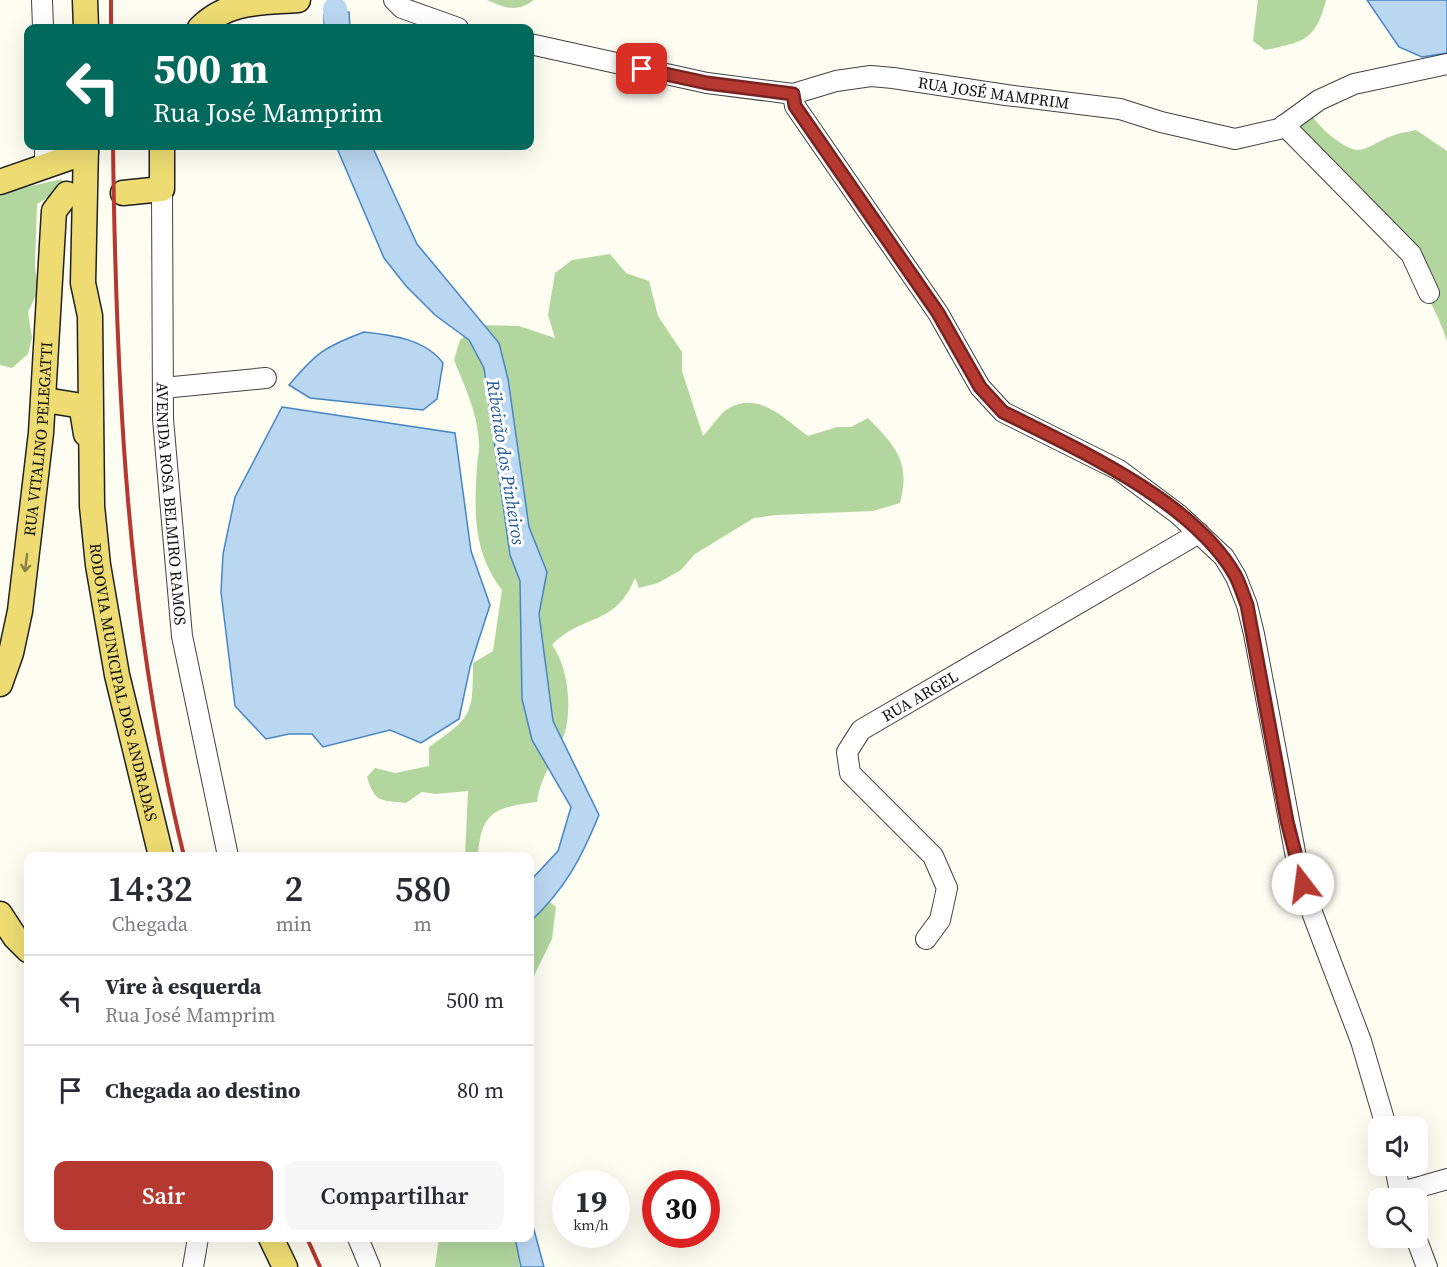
<!DOCTYPE html>
<html lang="pt">
<head>
<meta charset="utf-8">
<style>
  body { margin:0; font-family:"Source Serif 4",serif; background:#f7f7f7; color:#2b2b33; height:100vh; display:flex; flex-direction:column; font-size:22px; white-space:nowrap }
  * { box-sizing:border-box; margin:0 }
  p { font-size:20px; color:#7c7c81 }
  .icon { flex:none; width:33px; height:33px; fill:none; stroke:currentColor; stroke-width:2; stroke-linecap:round; stroke-linejoin:round }
  .map { position:relative; flex:1; overflow:hidden }
  .drawer { position:absolute; left:24px; top:852px; width:510px; height:390px; display:flex; flex-direction:column; background:#fff; border-radius:12px; box-shadow:0 6px 24px #0002 }
  .drawer>* { flex:none }
  .hud { position:absolute; left:24px; top:24px; width:510px; height:126px; border-radius:12px; box-shadow:0 6px 24px #0002; background:#00695c; color:#fff; overflow:hidden }
  .fabs { position:absolute; left:1368px; top:1116px; display:grid; gap:12px }
  .fabs a { display:grid; place-items:center; width:60px; height:60px; border-radius:12px; background:#fff; box-shadow:0 6px 24px #0002; font-size:30px }
  .speed { position:absolute; left:552px; top:1170px; display:flex; gap:12px; font-size:30px; font-weight:700; text-align:center }
  .speed>* { display:grid; place-content:center; width:78px; height:78px; border-radius:50%; background:#fff; box-shadow:0 6px 24px #0002; line-height:1 }
  .speed small { font-size:15px; font-weight:400 }
  .speed .limit { border:9px solid #d22; background:#fff; color:#111 }
  .pin { position:absolute; display:grid; place-items:center; width:51px; height:51px; color:#fff; margin:-26px; border-radius:12px; box-shadow:0 3px 9px #0006 }
  .me { position:absolute; width:66px; margin:-33px; rotate:345deg; stroke-linejoin:round; filter:drop-shadow(0 0 4px #0008) }
  .turn { display:flex; align-items:center; gap:21px; height:126px; padding:0 30px; font-size:27px }
  .turn .icon { width:78px; height:78px; stroke-width:2.5 }
  .turn b { display:block; font-size:42px; line-height:51px }
  .eta { display:flex; justify-content:space-evenly; align-items:center; height:102px; text-align:center }
  .eta b { font-size:36px; font-weight:600; line-height:42px }
  .button { display:flex; gap:12px; margin-top:auto; padding:12px 30px }
  .button a { flex:1; height:69px; border-radius:12px; background:#b53831; color:#fff; font-size:24px; font-weight:600; line-height:69px; text-align:center }
  .button a+a { background:#f7f7f7; color:#2b2b33 }
  ul { padding:0; list-style:none }
  li { display:flex; align-items:center; gap:18px; height:90px; padding:0 30px; border-top:2px solid #e1e1e2 }
  li div { flex:1 }
  li b { display:block; font-size:22px }
  li em { font-style:normal }
  .map>svg:first-child { display:block }
  .forest { fill:#b2d69e }
  .water { fill:#bad7f2; stroke:#4785c3; stroke-width:1.5 }
  .lines { fill:none; stroke-linecap:round; stroke-linejoin:round }
  .river { stroke:#bad7f2; stroke-width:24 }
  .minor-casing { stroke:#424242; stroke-width:22 }
  .major-casing { stroke:#202020; stroke-width:27 }
  .minor { stroke:#fff; stroke-width:20 }
  .major { stroke:#eedc72; stroke-width:24 }
  .rail { stroke:#b53831; stroke-width:4 }
  .oneway { stroke:#8a8045 }
  .route-casing { stroke:#762420; stroke-width:15 }
  .route { stroke:#b53831; stroke-width:10 }
  .labels { text-anchor:middle; dominant-baseline:central; stroke-width:6; stroke-linejoin:round; paint-order:stroke }
  .street-label { font-size:16px; fill:#0f0f0f; stroke:#fff }
  .water-label { font-size:18px; font-style:italic; fill:#215898; stroke:#fff }
</style>
</head>
<body>
<div class="map">
<svg width="1447" height="1267" viewBox="0 0 1447 1267">
  <rect width="100%" height="100%" fill="#fefdf2"/>
  <g class="forest">
    <path d="M 487,0 L 534,0 C 516,13 506,8 487,0 Z"/>
    <path d="M 1258,0 L 1326,0 C 1316,40 1304,42 1265,50 L 1253,41 Z"/>
    <path d="M 1310,111 C 1313,123 1345,151 1359,150 C 1369,149 1380,140 1389,137 C 1398,133 1407,132 1416,130 L 1447,151 L 1447,341 C 1423,266 1344,184 1295,123 Z"/>
    <polygon points="62,179 63,189 37,204 35,265 38,291 28,312 32,338 28,354 12,368 0,365 0,193"/>
    <path d="M 610,254 L 626,273 L 649,281 L 658,316 L 682,352 L 682,371 L 703,436 C 711,428 719,414 729,408 C 759,391 785,419 808,436 L 837,427 L 851,427 L 868,418 C 895,446 911,461 900,503 L 873,511 L 776,515 L 754,518 L 695,554 L 681,570 L 658,583 L 639,588 L 635,578 C 614,628 584,612 552,645 C 568,666 572,707 565,732 C 557,756 540,776 537,802 C 497,807 482,810 478,853 L 482,856 L 465,856 L 468,791 L 436,794 L 422,792 L 406,803 C 380,800 375,803 367,777 L 375,768 L 395,773 L 429,766 L 429,747 C 472,717 473,715 473,663 L 493,651 L 502,590 C 473,552 474,512 477,467 C 477,459 480,451 479,444 C 478,414 465,387 454,360 L 460,340 L 477,325 L 519,326 L 555,338 L 548,315 L 555,273 L 572,260 Z"/>
    <polygon points="530,886 556,907 552,939 530,984"/>
    <polygon points="439,1238 515,1238 520,1267 435,1267"/>
  </g>
  <g class="water">
    <polygon points="1367,0 1447,0 1447,53 1422,57 1399,47"/>
    <polygon points="349,12 350,28 324,28 324,15"/>
    <path d="M 336,146 L 372,146 L 417,244 L 499,343 L 508,379 L 529,527 L 547,572 L 539,614 L 553,721 L 599,815 C 581,859 565,889 530,922 L 530,881 L 558,851 L 571,807 L 532,740 L 522,699 L 520,581 L 510,555 L 484,368 L 469,340 L 435,315 L 406,286 L 384,258 Z"/>
    <path d="M 364,332 C 392,335 425,339 443,363 L 437,399 L 423,410 L 310,398 L 289,385 C 316,353 324,347 364,332 Z"/>
    <polygon points="282,407 455,433 471,551 490,605 470,667 459,719 421,743 390,730 323,747 312,734 289,734 266,739 235,706 221,592 223,554 235,497"/>
    <polygon points="530,1215 544,1267 521,1267 515,1238 530,1238"/>
  </g>
  <g class="lines">
    <polyline class="river" points="335,9 337,28"/>
    <defs>
      <g id="minor">
        <polyline points="42,0 43,28"/>
        <polyline points="394,0 402,8 458,28"/>
        <path id="s1" d="M 530,44 L 707,83 L 793,94 L 836,81 L 871,76 L 893,78 L 1006,95 L 1120,109 L 1161,122 L 1235,139 L 1279,129 L 1319,100 L 1354,84 L 1447,64"/>
        <polyline points="793,94 795,106 938,313 980,387 1003,412 1119,470 1178,514 1224,557 1236,577 1247,605 1254,634 1298,868 1313,915 1361,1041 1386,1126"/>
        <polyline points="1284,125 1411,254 1429,293"/>
        <polyline points="45,146 45,168"/>
        <path id="s2" d="M 162,189 L 163,419 L 182,636 L 228,856"/>
        <polyline points="163,388 266,378"/>
        <path id="s3" d="M 926,939 L 940,920 L 947,888 L 933,856 L 850,773 L 847,752 L 861,730 L 1199,533"/>
        <polyline points="1395,1166 1401,1198"/>
        <polyline points="1398,1193 1447,1179"/>
        <polyline points="358,1238 370,1267"/>
        <polyline points="1416,1238 1427,1267"/>
        <polyline points="193,1267 198,1238"/>
      </g>
      <g id="major">
        <polyline points="85,0 86,28"/>
        <path d="M 200,28 C 228,0 261,3 298,0"/>
        <path id="s4" d="M 86,146 L 83,283 L 90,316 L 92,506 L 98,565 L 117,675 L 161,856"/>
        <polyline points="0,182 86,152"/>
        <polyline points="123,193 162,189 162,146"/>
        <polyline points="45,400 76,405 82,410 86,434"/>
        <path id="s5" d="M 0,684 L 11,653 L 20,611 L 41,433 L 54,211 L 67,194"/>
        <polyline points="0,914 15,937 28,950"/>
        <polyline points="271,1238 285,1267"/>
      </g>
    </defs>
    <use href="#minor" class="minor-casing"/>
    <use href="#major" class="major-casing"/>
    <use href="#minor" class="minor"/>
    <use href="#major" class="major"/>
    <g class="rail">
      <polyline points="111,0 111,28"/>
      <path d="M 113,146 C 116,383 127,625 184,856"/>
      <polyline points="307,1238 320,1267"/>
    </g>
  </g>
  <defs><path id="oneway-shaft" d="M-6 0H5M1.5-3L5.5 0L1.5 3" fill="none" stroke-width="1.6" stroke-linecap="round" stroke-linejoin="round" transform="scale(1.5)"/></defs>
  <use class="oneway" href="#oneway-shaft" transform="translate(26 563) rotate(97)"/>
  <g class="lines">
    <defs>
      <path id="route" d="M 642,69 L 707,83 L 793,94 L 795,106 L 938,313 L 980,387 L 1003,412 C 1077,449 1193,501 1235,575 C 1240,584 1243,595 1247,605 L 1287,821 L 1303,884"/>
    </defs>
    <use href="#route" class="route-casing"/>
    <use href="#route" class="route"/>
  </g>
  <g class="labels">
    <g class="street-label">
      <text stroke="none"><textPath href="#s1" startOffset="472">RUA JOSÉ MAMPRIM</textPath></text>
      <text stroke="none"><textPath href="#s5" startOffset="249">RUA VITALINO PELEGATTI</textPath></text>
      <text stroke="none"><textPath href="#s2" startOffset="315">AVENIDA ROSA BELMIRO RAMOS</textPath></text>
      <text stroke="none"><textPath href="#s4" startOffset="540">RODOVIA MUNICIPAL DOS ANDRADAS</textPath></text>
      <text stroke="none"><textPath href="#s3" startOffset="324">RUA ARGEL</textPath></text>
    </g>
    <g class="water-label">
      <text transform="translate(506 462) rotate(81)">Ribeirão dos Pinheiros</text>
    </g>
  </g>
</svg>
<div class="fabs">
<a><svg class="icon" aria-label="sound" viewBox="0 0 24 24"><path d="M4 9h4l5-4v14l-5-4H4zM17 9q2 3 0 6"/></svg></a>
<a><svg class="icon" aria-label="search" viewBox="0 0 24 24"><circle cx="10" cy="10" r="6"/><path d="M15 15l6 6"/></svg></a>
</div>
<div class="speed"><div>19<small>km/h</small></div><div class="limit">30</div></div>
<div class="pin" style="left:642px;top:69px;background:#d93025"><svg class="icon" aria-label="arrive" viewBox="0 0 24 24"><path d="M6 21V4h12l-3 4 3 4H6"/></svg></div>
<svg class="me" style="left:1303px;top:884px" viewBox="-20 -20 40 40"><circle r="19" fill="#fff"/><path d="M0-13L10 11 0 6-10 11z" fill="#b53831"/></svg>
<div class="hud">
<div class="turn"><svg class="icon" aria-label="left" viewBox="0 0 24 24"><path d="M17 20v-9H6M10 6l-5 5 5 5"/></svg><div><b>500 m</b>Rua José Mamprim</div></div>
</div>
<section class="drawer">
<div class="eta">
<div><b>14:32</b><p>Chegada</p></div>
<div><b>2</b><p>min</p></div>
<div><b>580</b><p>m</p></div>
</div>
<ul>
<li><svg class="icon" aria-label="left" viewBox="0 0 24 24"><path d="M17 20v-9H6M10 6l-5 5 5 5"/></svg><div><b>Vire à esquerda</b><p>Rua José Mamprim</p></div><em>500 m</em></li>
<li><svg class="icon" aria-label="arrive" viewBox="0 0 24 24"><path d="M6 21V4h12l-3 4 3 4H6"/></svg><div><b>Chegada ao destino</b></div><em>80 m</em></li>
</ul>
<div class="button"><a>Sair</a><a>Compartilhar</a></div>
</section>
</div>
</body>
</html>
